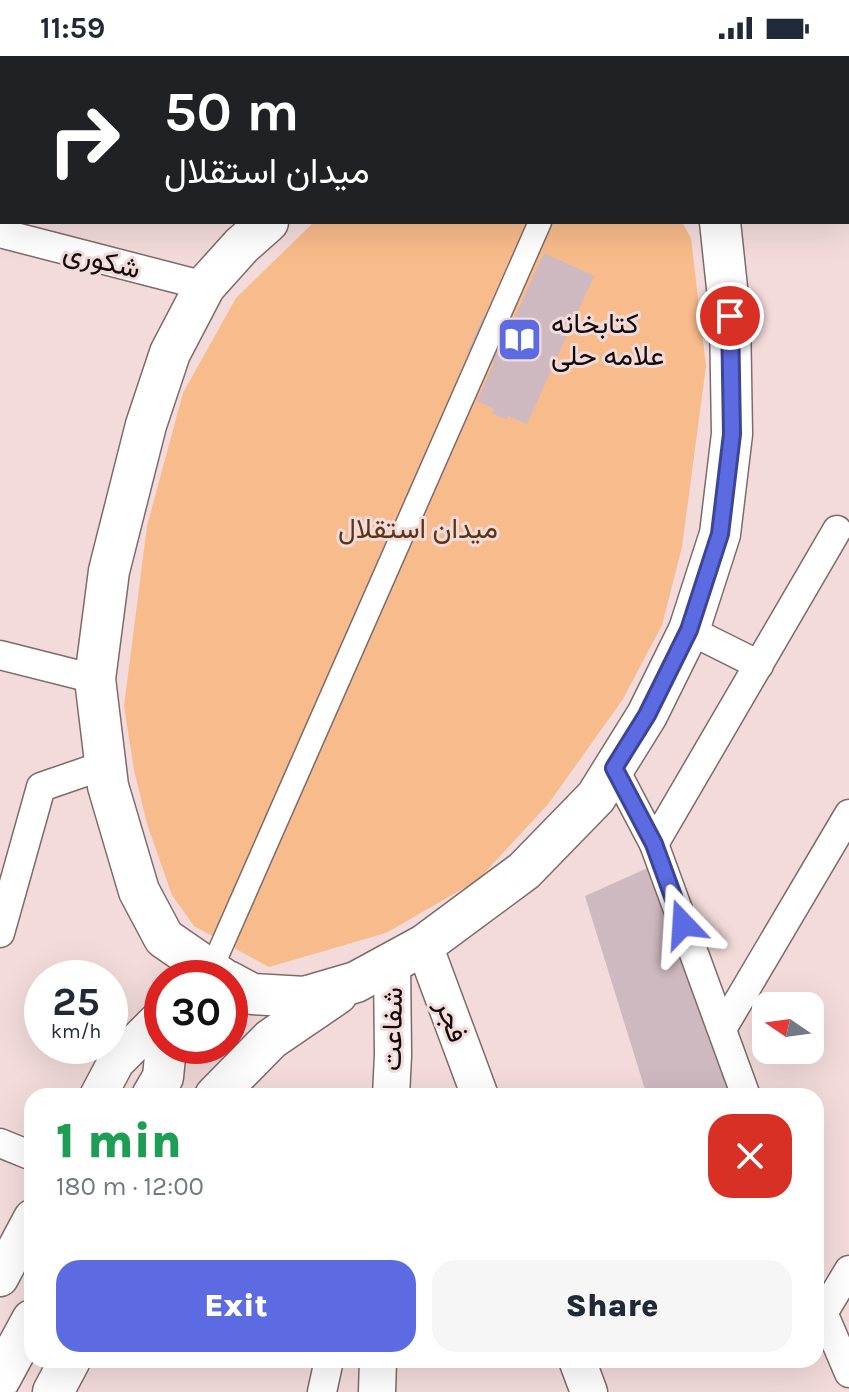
<!DOCTYPE html>
<html lang="en">
<head>
<meta charset="utf-8">
<style>
  body { margin:0; font-family:Karla,Vazirmatn,sans-serif; background:#f6f6f7; color:#1f2937; height:100vh; display:flex; flex-direction:column; font-size:30px; white-space:nowrap }
  * { box-sizing:border-box; margin:0 }
  p { font-size:26px; color:#747a83 }
  .icon { flex:none; width:44px; height:44px; fill:none; stroke:currentColor; stroke-width:2; stroke-linecap:round; stroke-linejoin:round }
  .map { position:relative; flex:1; overflow:hidden }
  .panel { position:absolute; left:24px; top:1032px; width:800px; height:280px; display:flex; flex-direction:column; background:#fff; border-radius:24px; box-shadow:0 8px 32px #0002 }
  .panel>* { flex:none }
  .hud { position:absolute; left:0px; top:0px; width:850px; height:168px; box-shadow:0 8px 32px #0002; background:#202124; color:#fff; overflow:hidden }
  .needle { width:52px; rotate:283deg }
  .controls { position:absolute; left:752px; top:936px; display:grid; gap:16px }
  .controls a { display:grid; place-items:center; width:72px; height:72px; border-radius:16px; background:#fff; box-shadow:0 8px 32px #0002; font-size:40px }
  .speed { position:absolute; left:24px; top:904px; display:flex; gap:16px; font-size:40px; font-weight:700; text-align:center }
  .speed>* { display:grid; place-content:center; width:104px; height:104px; border-radius:50%; background:#fff; box-shadow:0 8px 32px #0002; line-height:1 }
  .speed small { font-size:20px; font-weight:400 }
  .speed .limit { border:12px solid #d22; background:#fff; color:#111 }
  .pin { position:absolute; display:grid; place-items:center; width:68px; height:68px; color:#fff; margin:-34px; border:4px solid #fff; border-radius:50%; box-shadow:0 2px 8px #0007 }
  .me { position:absolute; width:88px; margin:-44px; rotate:340deg; stroke-linejoin:round; filter:drop-shadow(0 0 6px #0008) }
  .turn { display:flex; align-items:center; gap:28px; height:168px; padding:0 32px; font-size:36px }
  .turn .icon { width:104px; height:104px; stroke-width:2.5 }
  .turn b { display:block; font-size:56px; line-height:68px }
  .round { display:grid; place-items:center; flex:none; width:84px; height:84px; border-radius:24px; background:#f6f6f7 }
  .head { display:flex; align-items:center; justify-content:space-between; height:136px; padding:0 32px }
  h1 { font-size:48px; font-weight:800; line-height:60px; color:#1e9e55 }
  .cta { display:flex; gap:16px; margin-top:auto; padding:16px 32px }
  .cta a { flex:1; height:92px; border-radius:24px; background:#5d6be3; color:#fff; font-size:32px; font-weight:800; line-height:92px; text-align:center }
  .cta a+a { background:#f6f6f7; color:#1f2937 }
  .status { display:flex; justify-content:space-between; align-items:center; height:56px; padding:0 40px; background:#fff; direction:ltr }
  .status svg { height:22px; fill:currentColor }
  .map>svg:first-child { display:block }
  .park { fill:#f8bb8b }
  .building { fill:#cfb9c0 }
  .lines { fill:none; stroke-linecap:round; stroke-linejoin:round }
  .pedestrian-casing { stroke:#7f6a6a; stroke-width:25 }
  .minor-casing { stroke:#7f6a6a; stroke-width:31 }
  .tertiary-casing { stroke:#7f6a6a; stroke-width:39 }
  .secondary-casing { stroke:#7f6a6a; stroke-width:43 }
  .pedestrian { stroke:#fff; stroke-width:22 }
  .minor { stroke:#fff; stroke-width:28 }
  .tertiary { stroke:#fff; stroke-width:36 }
  .secondary { stroke:#fff; stroke-width:40 }
  .route-casing { stroke:#3c4694; stroke-width:20 }
  .route { stroke:#5d6be3; stroke-width:14 }
  .labels { text-anchor:middle; dominant-baseline:central; stroke-width:6; stroke-linejoin:round; paint-order:stroke }
  .street-label { font-size:28px; fill:#110a0a; stroke:#f3dbdb }
  .poi-label { font-size:28px; fill:#110a0a; stroke:#f3dbdb; text-anchor:start }
  .park-label { font-size:28px; fill:#5c3410; stroke:#f3dbdb }
</style>
</head>
<body>
<div class="status"><b>11:59</b><svg viewBox="0 0 49 12"><path d="M0 12V9h3v3zM5 12V6h3v6zM10 12V3h3v9zM15 12V0h3v12zM26 1h20v11H26zM47 4h2v5h-2z"/></svg></div>
<div class="map">
<svg width="849" height="1336" viewBox="0 0 849 1336">
  <rect width="100%" height="100%" fill="#f3dbdb"/>
  <polygon class="park" points="314,166 682,166 691,182 706,310 682,491 662,569 623,643 549,747 478,824 386,877 269,911 194,870 172,839 147,768 134,714 124,650 147,470 183,337 236,242"/>
  <g class="building">
    <polygon points="544,197 594,220 527,368 508,360 507,364 492,357 494,353 477,345 494,307 468,295 484,259 510,272"/>
    <polygon points="652,810 735,1040 647,1040 585,840"/>
  </g>
  <g class="lines">
    <defs>
      <polyline id="pedestrian" points="210,916 540,166"/>
      <g id="minor">
        <polyline points="848,37 849,35"/>
        <polyline points="0,177 205,230"/>
        <polyline points="689,574 759,609"/>
        <polyline points="0,599 95,623"/>
        <polyline points="614,712 654,788 746,1040"/>
        <polyline points="654,788 837,474"/>
        <polyline points="0,877 41,731 105,709"/>
        <polyline points="722,973 849,758"/>
        <polyline points="0,1087 32,1100"/>
        <polyline points="816,1240 849,1317"/>
        <polyline points="822,1259 849,1214"/>
        <polyline points="322,1336 329,1304"/>
      </g>
      <g id="tertiary">
        <polyline points="728,0 731,2"/>
        <polyline points="289,2 290,0"/>
        <polyline points="848,73 849,74"/>
        <polyline points="848,120 849,121"/>
        <polyline points="424,889 480,1040"/>
        <polyline points="98,1040 116,1006 162,960"/>
        <polyline points="391,1040 393,999 392,906"/>
        <polyline points="0,1222 32,1162"/>
        <polyline points="577,1304 589,1336"/>
        <polyline points="377,1336 378,1304"/>
      </g>
      <g id="secondary">
        <polyline points="607,0 608,2"/>
        <polyline points="554,2 556,0"/>
        <polyline points="646,2 650,0"/>
        <polyline points="222,922 164,882 139,835 108,730 95,623 109,515 146,369 170,297 205,230 242,189 268,166"/>
        <polyline points="230,926 252,938 305,941 356,926 424,889 524,815 596,741 647,659 689,574 720,478 732,378 730,260 720,166"/>
        <polyline points="152,1040 163,1021 166,990"/>
        <polyline points="215,1040 271,983 337,938"/>
        <polyline points="0,1323 32,1264"/>
        <polyline points="53,1336 70,1304"/>
      </g>
    </defs>
    <use href="#pedestrian" class="pedestrian-casing"/>
    <use href="#minor" class="minor-casing"/>
    <use href="#tertiary" class="tertiary-casing"/>
    <use href="#secondary" class="secondary-casing"/>
    <use href="#pedestrian" class="pedestrian"/>
    <use href="#minor" class="minor"/>
    <use href="#tertiary" class="tertiary"/>
    <use href="#secondary" class="secondary"/>
  </g>
  <g class="lines">
    <defs>
      <polyline id="route" points="683,868 654,788 614,712 647,659 689,574 720,478 732,378 730,260"/>
    </defs>
    <use href="#route" class="route-casing"/>
    <use href="#route" class="route"/>
  </g>
  <defs>
    <symbol id="library-square" viewBox="-11 -11 22 22"><rect x="-9" y="-9" width="18" height="18" rx="4" fill="#5d6be3" stroke="#f3dbdb"/><path d="M-6-4Q-3-5.5-.7-3.5V5Q-3 3-6 4ZM6-4Q3-5.5 .7-3.5V5Q3 3 6 4Z" fill="#fff"/></symbol>
  </defs>
  <g fill-rule="evenodd">
    <use href="#library-square" x="494" y="258" width="51" height="51"/>
  </g>
  <g class="labels">
    <g class="street-label">
      <text transform="translate(102 204) rotate(14)">شکوری</text>
      <text transform="translate(452 965) rotate(70)">فجر</text>
      <text transform="translate(392 973) rotate(-89)">شفاعت</text>
    </g>
    <g class="poi-label">
      <text x="551" y="267">کتابخانه<tspan x="551" dy="32">علامه حلی</tspan></text>
    </g>
    <g class="park-label">
      <text x="418" y="472">میدان استقلال</text>
    </g>
  </g>
</svg>
<div class="controls">
<a><svg class="needle" viewBox="-14 -14 28 28"><path d="M0-13l5 13h-10z" fill="#e53935"/><path d="M0 13l5-13h-10z" fill="#747a83"/></svg></a>
</div>
<div class="speed"><div>25<small>km/h</small></div><div class="limit">30</div></div>
<div class="pin" style="left:730px;top:260px;background:#d93025"><svg class="icon" aria-label="arrive" viewBox="0 0 24 24"><path d="M6 21V4h12l-3 4 3 4H6"/></svg></div>
<svg class="me" style="left:683px;top:868px" viewBox="-20 -20 40 40"><path d="M0-17L14 15 0 8-14 15z" fill="#5d6be3" stroke="#fff" stroke-width="4"/></svg>
<div class="hud">
<div class="turn"><svg class="icon" aria-label="right" viewBox="0 0 24 24"><path d="M7 20v-9h11M14 6l5 5-5 5"/></svg><div><b>50 m</b>میدان استقلال</div></div>
</div>
<section class="panel">
<div class="head"><div><h1>1 min</h1><p>180 m · 12:00</p></div><a class="round" style="background:#d93025;color:#fff"><svg class="icon" aria-label="close" viewBox="0 0 24 24"><path d="M6 6l12 12M18 6L6 18"/></svg></a></div>
<div class="cta"><a>Exit</a><a>Share</a></div>
</section>
</div>
</body>
</html>
